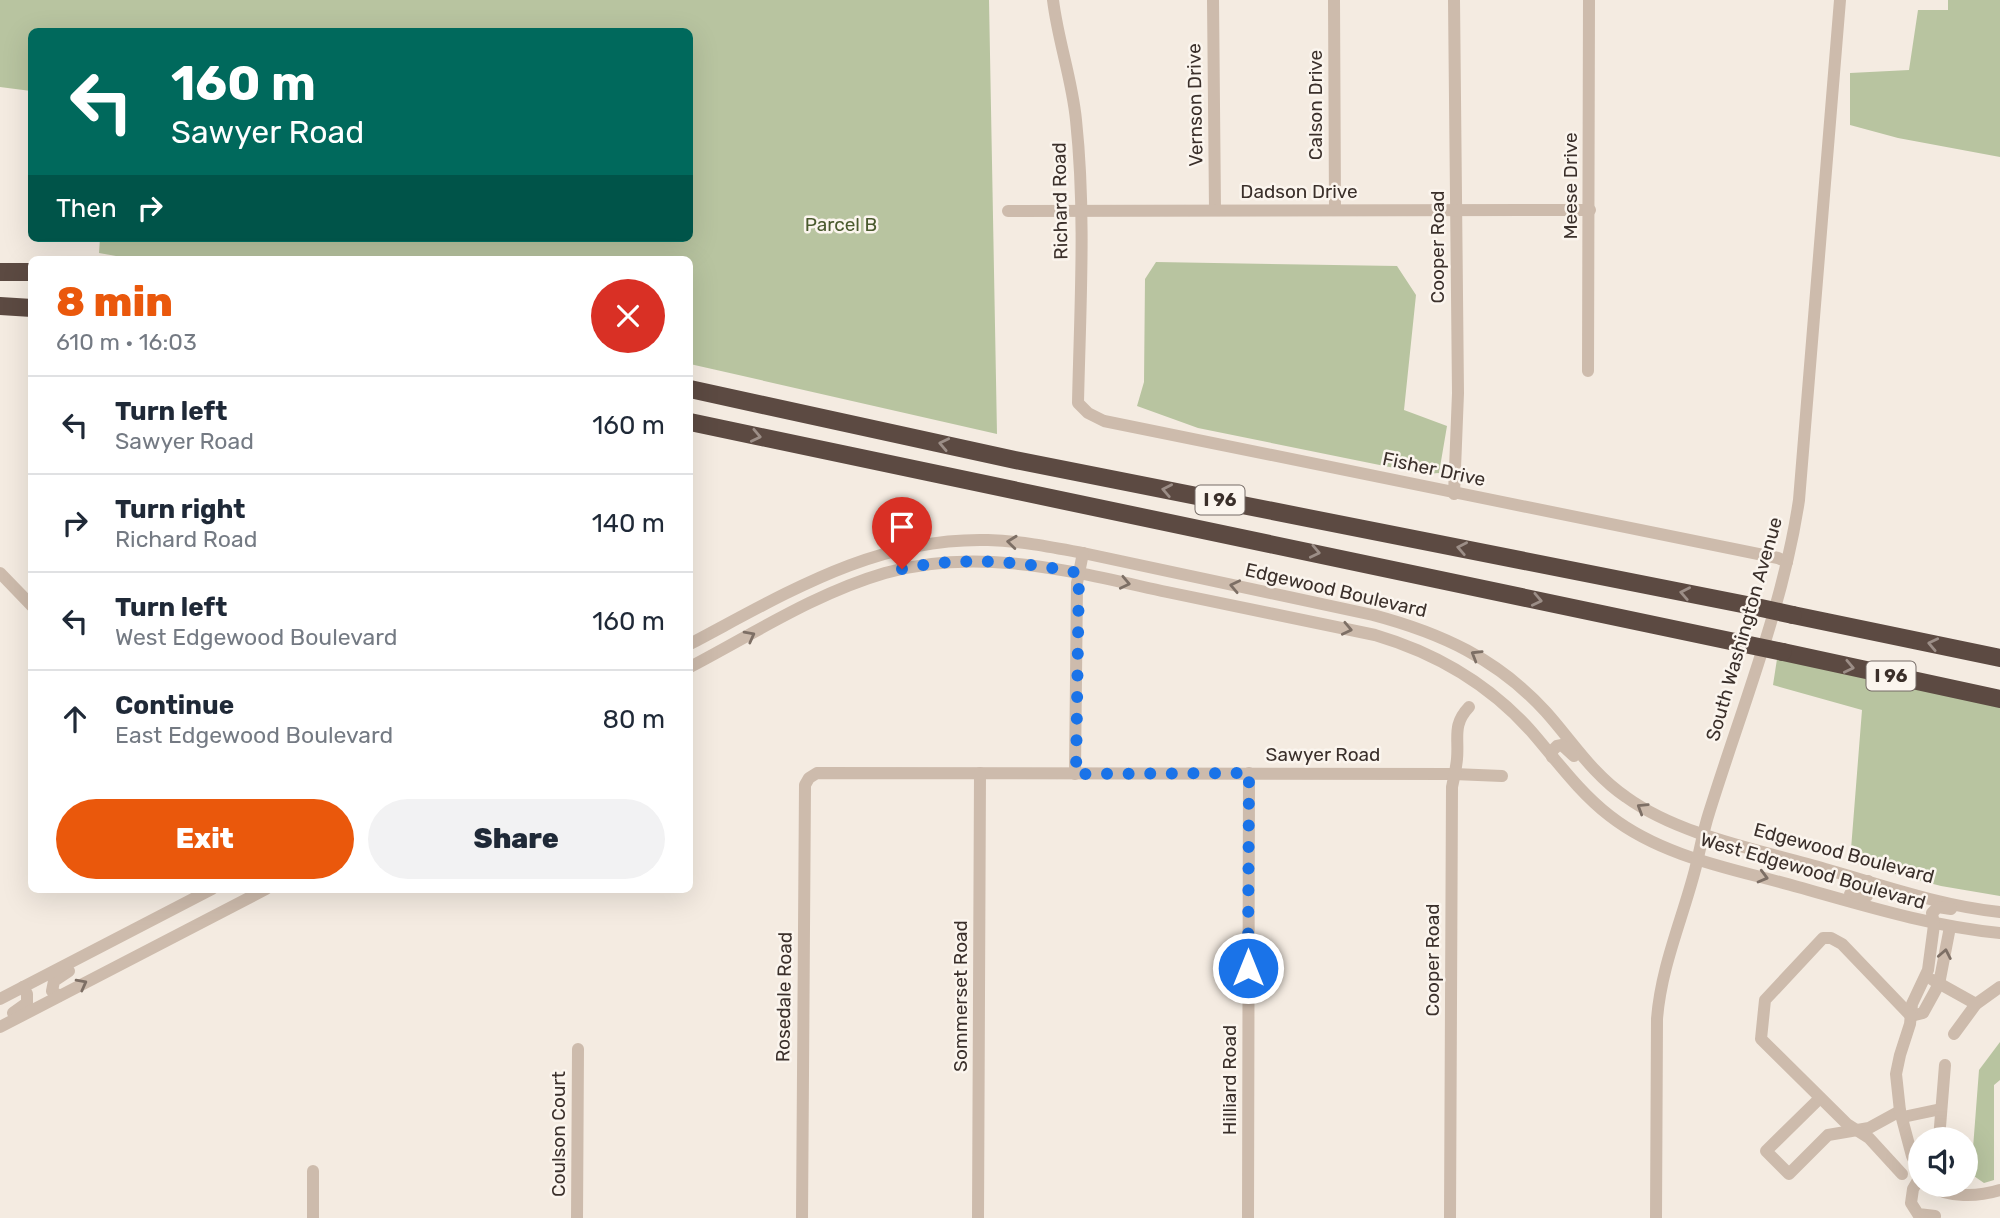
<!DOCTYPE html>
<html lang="en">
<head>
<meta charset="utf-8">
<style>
  body { margin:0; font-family:Rubik,sans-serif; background:#f2f2f3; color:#1f2937; height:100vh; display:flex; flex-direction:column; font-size:26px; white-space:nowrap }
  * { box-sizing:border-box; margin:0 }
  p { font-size:23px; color:#747a83 }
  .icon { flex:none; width:38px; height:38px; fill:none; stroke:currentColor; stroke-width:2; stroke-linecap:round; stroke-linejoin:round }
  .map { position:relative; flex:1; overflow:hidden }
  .sheet { position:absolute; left:28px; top:256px; width:665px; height:637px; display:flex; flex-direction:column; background:#fff; border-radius:10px; box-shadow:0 7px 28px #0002 }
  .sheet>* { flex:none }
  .guide { position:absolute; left:28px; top:28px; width:665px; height:214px; border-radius:10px; box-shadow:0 7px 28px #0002; background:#00695c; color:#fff; overflow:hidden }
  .buttons { position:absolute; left:1908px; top:1127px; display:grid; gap:14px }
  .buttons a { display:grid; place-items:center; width:70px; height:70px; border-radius:50%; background:#fff; box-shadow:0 7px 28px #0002; font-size:35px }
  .pin { position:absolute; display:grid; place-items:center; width:60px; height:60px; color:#fff; margin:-72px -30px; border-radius:50% 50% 50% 0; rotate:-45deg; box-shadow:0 0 7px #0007 }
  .pin .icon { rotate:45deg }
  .me { position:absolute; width:77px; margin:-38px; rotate:0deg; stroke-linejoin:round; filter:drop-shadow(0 0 5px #0008) }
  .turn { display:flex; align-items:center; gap:24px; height:147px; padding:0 28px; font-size:32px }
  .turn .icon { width:91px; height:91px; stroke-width:2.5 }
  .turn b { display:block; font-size:49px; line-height:60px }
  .then { display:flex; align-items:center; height:66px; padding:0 28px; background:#0003; gap:14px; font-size:26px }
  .round { display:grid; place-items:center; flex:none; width:74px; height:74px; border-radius:37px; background:#f2f2f3 }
  .overview { display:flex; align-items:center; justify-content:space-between; height:119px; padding:0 28px }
  h1 { font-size:42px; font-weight:800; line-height:52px; color:#ea580c }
  .action { display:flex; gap:14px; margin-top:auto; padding:14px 28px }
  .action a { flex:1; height:80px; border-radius:42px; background:#ea580c; color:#fff; font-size:28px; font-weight:800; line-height:80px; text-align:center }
  .action a+a { background:#f2f2f3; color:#1f2937 }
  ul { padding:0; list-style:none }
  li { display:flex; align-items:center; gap:21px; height:98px; padding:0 28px; border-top:2px solid #e0e1e3 }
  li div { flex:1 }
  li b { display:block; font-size:26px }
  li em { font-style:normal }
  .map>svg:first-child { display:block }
  .green { fill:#b8c4a0 }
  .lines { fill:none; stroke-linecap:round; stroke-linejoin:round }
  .minor { stroke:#cdbbac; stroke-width:12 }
  .highway { stroke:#5c4a42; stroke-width:18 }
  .highway-bridge { stroke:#5c4a42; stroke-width:18 }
  .oneway { stroke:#9c8e87 }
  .oneway2 { stroke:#7d6f65 }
  .route { stroke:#1a73e8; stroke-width:12; stroke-dasharray:0 21.6 }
  .labels { text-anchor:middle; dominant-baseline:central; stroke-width:5; stroke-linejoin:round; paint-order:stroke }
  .shield { fill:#fbf5ee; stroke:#756b66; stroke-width:2 }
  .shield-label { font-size:18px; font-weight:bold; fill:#3b302b }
  .street-label { font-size:19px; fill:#3b302b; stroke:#fbf5ee }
  .park-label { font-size:19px; fill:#4a5a2e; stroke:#fbf5ee }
</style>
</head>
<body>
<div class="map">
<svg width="2000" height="1218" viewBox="0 0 2000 1218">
  <rect width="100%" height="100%" fill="#f4ebe1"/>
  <g class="green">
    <polygon points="0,0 989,0 997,434 690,364 690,259 133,259 99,253 100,238 690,238 690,32 32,32 31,91 0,87"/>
    <polygon points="1948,0 2000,0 2000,157 1898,138 1850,125 1850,73 1909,70 1918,10 1948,10"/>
    <polygon points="1156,262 1397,266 1416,295 1404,410 1447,426 1439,473 1424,474 1198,428 1137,406 1144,382 1145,279"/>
    <polygon points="1777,659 2000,707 2000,896 1941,886 1850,862 1862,710 1773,685"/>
    <polygon points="2000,1042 2000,1080 1994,1085 1994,1180 1984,1183 1971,1174 1979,1070"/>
  </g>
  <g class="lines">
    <g class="minor">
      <path d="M 1053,0 C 1058,41 1072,79 1076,120 C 1086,214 1080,309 1078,403 L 1088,413 L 1104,421 L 1778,558 L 1787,562"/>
      <polyline points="1213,0 1215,210"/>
      <polyline points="1334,0 1335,210"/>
      <polyline points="1454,0 1458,393 1454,494"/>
      <polyline points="1008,211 1590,210"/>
      <polyline points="1588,371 1589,0"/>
      <polyline points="0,573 32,606"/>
      <path d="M 690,644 C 785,594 875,537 988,540 C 1020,541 1051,547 1083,553 L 1373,615 C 1441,633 1498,659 1546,712 C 1572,741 1593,775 1626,797 C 1680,836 1760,850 1825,869 C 1882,885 1941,906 2000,912"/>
      <path d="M 690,667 C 753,634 816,593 885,573 C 980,546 1074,572 1167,592 C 1236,606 1306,621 1375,635 C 1436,653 1488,683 1531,731 C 1557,761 1579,792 1610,816 C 1664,858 1735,869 1798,887 C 1866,906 1930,926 2000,933"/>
      <polyline points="1552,757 1552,751 1557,746 1562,745 1574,756"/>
      <polyline points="1075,774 1077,583 1083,553"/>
      <polyline points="1850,894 1863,898 1867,896 1869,891 1868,881"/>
      <polyline points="1933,980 1976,1004"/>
      <polyline points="59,996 52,991 54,981 69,971"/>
      <polyline points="0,999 212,889"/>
      <polyline points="13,1013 27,1003 27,994 23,987"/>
      <polyline points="1911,1016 1923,1013 1939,984 1950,927"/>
      <polyline points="0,1027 266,889"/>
      <polyline points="1954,1034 1976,1004 2000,987"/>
      <polyline points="1820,1098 1766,1151 1789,1174 1828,1135 1869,1128 1900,1111"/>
      <polyline points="1903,1117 1941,1109"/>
      <polyline points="1939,1139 1945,1065"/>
      <polyline points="1920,1173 1912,1156 1900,1111 1896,1074 1900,1055 1910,1024 1912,1004 1928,970 1934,925 1932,913 1938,907 1951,909"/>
      <polyline points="1902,1174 1869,1138 1847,1124 1761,1039 1765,1000 1823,938 1831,938 1842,944 1911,1016"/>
      <polyline points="1920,1177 1913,1189 1911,1203 1918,1214 1935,1216"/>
      <path d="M 1929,1185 C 1948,1198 1978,1197 2000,1190"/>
      <polyline points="313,1218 313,1171"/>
      <polyline points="577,1218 578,1049"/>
      <polyline points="802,1218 805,785 809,778 817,773 1454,774 1502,776"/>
      <polyline points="978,1218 980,773"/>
      <polyline points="1248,1218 1249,773"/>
      <path d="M 1450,1218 L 1452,787 C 1454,778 1456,769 1457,759 C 1459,737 1452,725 1469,707"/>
      <path d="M 1656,1218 L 1657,1019 C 1661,967 1682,920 1695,870 C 1700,851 1703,831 1709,813 C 1741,710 1783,607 1799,500 L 1840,0"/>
    </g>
    <g class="highway">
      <polyline points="0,272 32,272"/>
      <polyline points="0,306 32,308"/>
      <polyline points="690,389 1015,460 1752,606"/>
      <polyline points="690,422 1735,642"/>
      <polyline points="1793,615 2000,658"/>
      <polyline points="1783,652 2000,699"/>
    </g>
    <g class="highway-bridge">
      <polyline points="1752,606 1793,615"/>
      <polyline points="1735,642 1783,652"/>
    </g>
  </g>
  <defs><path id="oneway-chevron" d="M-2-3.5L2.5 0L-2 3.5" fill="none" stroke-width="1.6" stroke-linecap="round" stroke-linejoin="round" transform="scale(1.75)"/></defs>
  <g class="oneway">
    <use href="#oneway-chevron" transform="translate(756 436) rotate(12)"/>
    <use href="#oneway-chevron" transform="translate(944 444) rotate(-168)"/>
    <use href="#oneway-chevron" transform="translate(1167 490) rotate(-169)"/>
    <use href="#oneway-chevron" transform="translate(1462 548) rotate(-169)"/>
    <use href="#oneway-chevron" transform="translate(1315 552) rotate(12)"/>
    <use href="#oneway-chevron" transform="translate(1685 593) rotate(-169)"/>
    <use href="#oneway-chevron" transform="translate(1537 600) rotate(12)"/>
    <use href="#oneway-chevron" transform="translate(1933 644) rotate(-168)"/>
    <use href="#oneway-chevron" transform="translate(1849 667) rotate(12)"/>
  </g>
  <g class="oneway2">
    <use href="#oneway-chevron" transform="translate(1012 542) rotate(-174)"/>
    <use href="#oneway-chevron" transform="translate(1125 583) rotate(12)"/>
    <use href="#oneway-chevron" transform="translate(1235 586) rotate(-168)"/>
    <use href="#oneway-chevron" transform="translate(1347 629) rotate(12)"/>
    <use href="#oneway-chevron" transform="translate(750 636) rotate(-28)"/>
    <use href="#oneway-chevron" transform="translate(1476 655) rotate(-149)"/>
    <use href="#oneway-chevron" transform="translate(1642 808) rotate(-148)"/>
    <use href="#oneway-chevron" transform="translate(1763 877) rotate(15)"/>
    <use href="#oneway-chevron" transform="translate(1945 954) rotate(-79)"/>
    <use href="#oneway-chevron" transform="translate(82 984) rotate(-28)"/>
  </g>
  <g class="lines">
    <path class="route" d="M 902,569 C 962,556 1020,561 1079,573 L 1076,774 L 1249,773 L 1248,968"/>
  </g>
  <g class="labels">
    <g class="shield">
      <rect x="1195.5" y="485.5" width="49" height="29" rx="5"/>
      <rect x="1866.5" y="661.5" width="49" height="29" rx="5"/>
    </g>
    <g class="shield-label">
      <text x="1220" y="500">I 96</text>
      <text x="1891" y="676">I 96</text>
    </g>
    <g class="street-label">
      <text transform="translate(1195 105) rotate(-91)">Vernson Drive</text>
      <text transform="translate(1315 105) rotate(-90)">Calson Drive</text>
      <text transform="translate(1570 186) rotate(-90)">Meese Drive</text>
      <text x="1299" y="191">Dadson Drive</text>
      <text transform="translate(1060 201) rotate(-91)">Richard Road</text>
      <text transform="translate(1437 247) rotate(-90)">Cooper Road</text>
      <text transform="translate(1434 469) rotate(12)">Fisher Drive</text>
      <text transform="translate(1336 590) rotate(13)">Edgewood Boulevard</text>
      <text transform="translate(1744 629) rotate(-74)">South Washington Avenue</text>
      <text x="1323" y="754">Sawyer Road</text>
      <text transform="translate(1844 853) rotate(15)">Edgewood Boulevard</text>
      <text transform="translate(1813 871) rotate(16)">West Edgewood Boulevard</text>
      <text transform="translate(1432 960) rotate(-90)">Cooper Road</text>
      <text transform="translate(960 996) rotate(-90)">Sommerset Road</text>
      <text transform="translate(784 997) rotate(-89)">Rosedale Road</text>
      <text transform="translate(1229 1080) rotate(-90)">Hilliard Road</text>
      <text transform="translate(558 1134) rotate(-90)">Coulson Court</text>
    </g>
    <g class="park-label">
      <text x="841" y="224">Parcel B</text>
    </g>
  </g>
</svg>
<div class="buttons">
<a><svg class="icon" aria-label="sound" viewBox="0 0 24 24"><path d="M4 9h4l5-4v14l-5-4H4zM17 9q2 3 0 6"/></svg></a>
</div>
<div class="pin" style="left:902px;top:569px;background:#d93025"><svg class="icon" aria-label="arrive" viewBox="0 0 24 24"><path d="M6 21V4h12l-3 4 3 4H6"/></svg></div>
<svg class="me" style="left:1248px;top:968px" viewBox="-20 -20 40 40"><circle r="17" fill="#1a73e8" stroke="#fff" stroke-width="3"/><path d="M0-11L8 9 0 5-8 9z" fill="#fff"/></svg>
<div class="guide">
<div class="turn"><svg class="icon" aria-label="left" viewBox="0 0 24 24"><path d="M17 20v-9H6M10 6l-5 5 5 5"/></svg><div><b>160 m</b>Sawyer Road</div></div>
<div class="then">Then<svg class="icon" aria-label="right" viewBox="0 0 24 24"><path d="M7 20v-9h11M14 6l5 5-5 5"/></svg></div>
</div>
<section class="sheet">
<div class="overview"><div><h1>8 min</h1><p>610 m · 16:03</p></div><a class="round" style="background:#d93025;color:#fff"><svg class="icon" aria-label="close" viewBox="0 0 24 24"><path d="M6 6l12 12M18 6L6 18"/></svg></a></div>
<ul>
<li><svg class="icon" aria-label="left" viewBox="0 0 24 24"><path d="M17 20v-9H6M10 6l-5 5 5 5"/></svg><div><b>Turn left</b><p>Sawyer Road</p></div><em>160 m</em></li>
<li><svg class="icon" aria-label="right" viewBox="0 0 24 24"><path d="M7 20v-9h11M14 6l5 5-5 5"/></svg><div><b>Turn right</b><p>Richard Road</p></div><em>140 m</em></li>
<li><svg class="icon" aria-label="left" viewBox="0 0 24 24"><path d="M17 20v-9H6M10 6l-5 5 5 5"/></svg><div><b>Turn left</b><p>West Edgewood Boulevard</p></div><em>160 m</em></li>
<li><svg class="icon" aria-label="ahead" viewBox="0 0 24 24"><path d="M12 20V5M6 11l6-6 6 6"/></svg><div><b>Continue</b><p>East Edgewood Boulevard</p></div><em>80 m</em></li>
</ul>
<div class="action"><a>Exit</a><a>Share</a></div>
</section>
</div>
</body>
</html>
